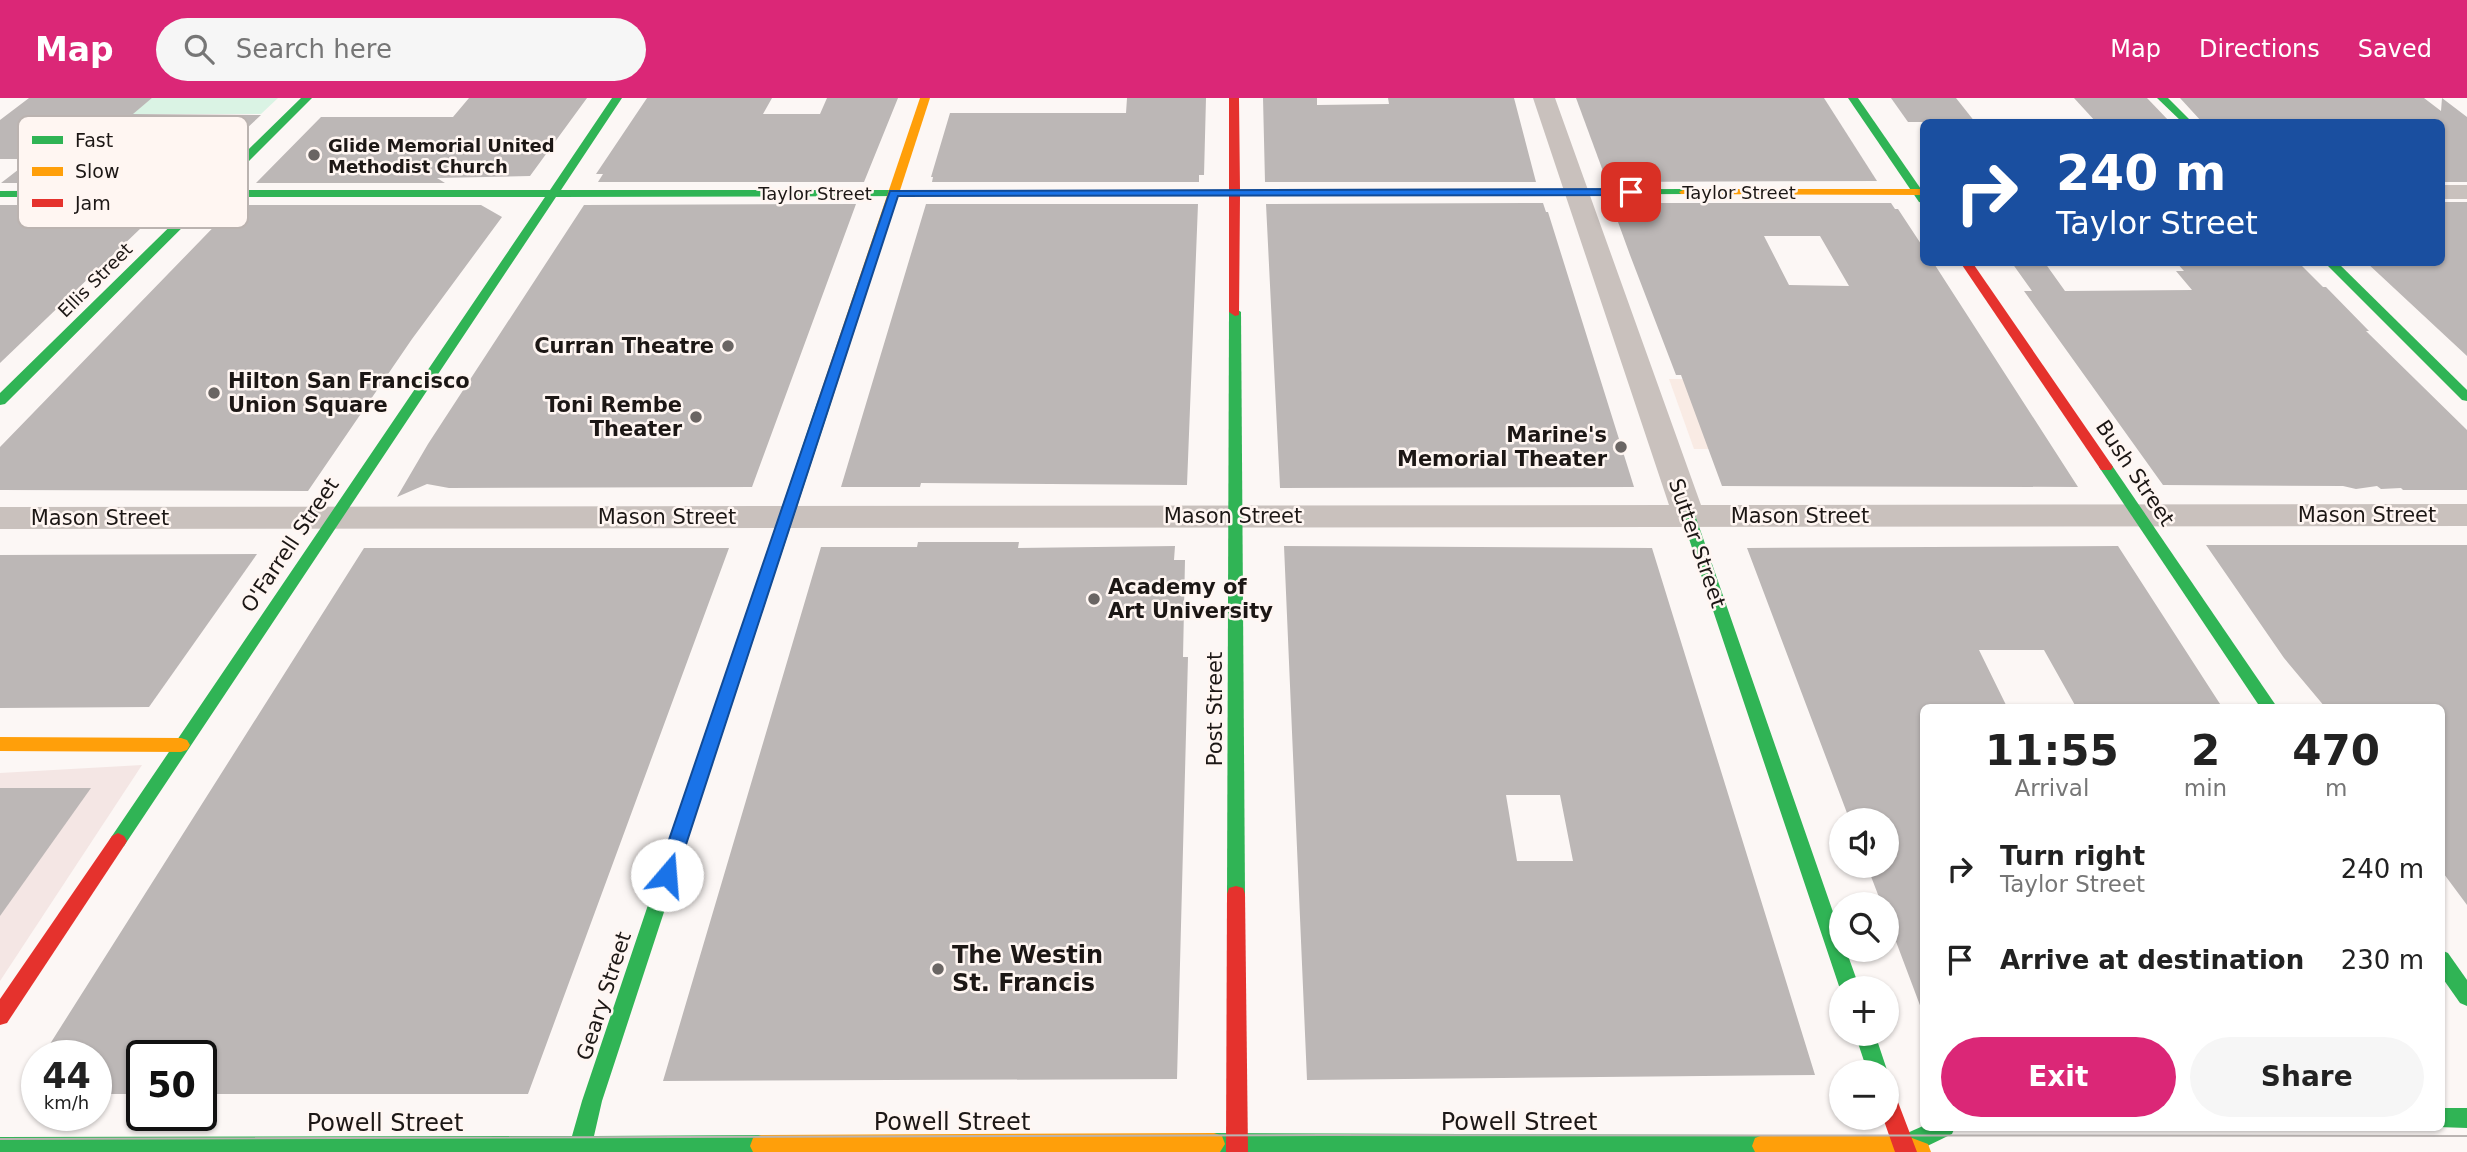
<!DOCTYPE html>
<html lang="en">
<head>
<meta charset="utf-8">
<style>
  body { margin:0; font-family:"DejaVu Sans",sans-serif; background:#f6f6f6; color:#222; height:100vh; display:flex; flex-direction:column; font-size:26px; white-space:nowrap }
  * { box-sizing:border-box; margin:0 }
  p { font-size:23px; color:#767676 }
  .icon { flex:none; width:38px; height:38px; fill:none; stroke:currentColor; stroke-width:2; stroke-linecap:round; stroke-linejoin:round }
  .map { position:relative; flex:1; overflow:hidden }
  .details { position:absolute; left:1920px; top:606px; width:525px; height:427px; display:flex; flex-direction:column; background:#fff; border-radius:10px; box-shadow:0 2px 5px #0004 }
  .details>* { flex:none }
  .banner { position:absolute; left:1920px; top:21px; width:525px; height:147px; border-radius:10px; box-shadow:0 2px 5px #0004; background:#1a4fa0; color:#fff; overflow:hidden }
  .tools { position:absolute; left:1829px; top:710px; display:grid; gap:14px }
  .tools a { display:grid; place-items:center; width:70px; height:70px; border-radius:50%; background:#fff; box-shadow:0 2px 5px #0004; font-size:35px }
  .speed { position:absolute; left:21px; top:942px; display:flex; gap:14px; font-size:35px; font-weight:700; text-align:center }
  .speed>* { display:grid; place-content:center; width:91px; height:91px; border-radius:50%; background:#fff; box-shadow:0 2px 5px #0004; line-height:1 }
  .speed small { font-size:18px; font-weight:400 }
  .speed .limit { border:4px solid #111; border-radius:10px; background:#fff; color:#111 }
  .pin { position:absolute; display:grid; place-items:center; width:60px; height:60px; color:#fff; margin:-30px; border-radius:14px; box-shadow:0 4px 10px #0006 }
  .me { position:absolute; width:77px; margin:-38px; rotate:18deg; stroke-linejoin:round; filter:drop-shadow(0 0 5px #0008) }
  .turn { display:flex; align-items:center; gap:24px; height:147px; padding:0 21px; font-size:32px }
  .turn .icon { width:91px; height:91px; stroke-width:2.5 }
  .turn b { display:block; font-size:49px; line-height:60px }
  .eta { display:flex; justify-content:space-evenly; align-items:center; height:119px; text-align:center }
  .eta b { font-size:42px; font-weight:600; line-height:49px }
  .cta { display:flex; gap:14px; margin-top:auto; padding:14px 21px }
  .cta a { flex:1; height:80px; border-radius:42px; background:#db2777; color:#fff; font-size:28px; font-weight:600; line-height:80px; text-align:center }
  .cta a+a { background:#f6f6f6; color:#222 }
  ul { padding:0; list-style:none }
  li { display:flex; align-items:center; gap:21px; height:91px; padding:0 21px }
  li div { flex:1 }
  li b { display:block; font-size:26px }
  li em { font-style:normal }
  header { display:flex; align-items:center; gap:42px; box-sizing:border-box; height:98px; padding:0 35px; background:#db2777; color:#fff }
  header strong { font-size:33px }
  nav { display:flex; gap:38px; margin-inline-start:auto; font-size:24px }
  .search { width:490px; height:63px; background:#f6f6f6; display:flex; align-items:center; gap:18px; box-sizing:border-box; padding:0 24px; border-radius:38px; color:#767676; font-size:26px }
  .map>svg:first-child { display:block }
  .commercial { fill:#f4e6e4 }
  .built { fill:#f9ebe4 }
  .green { fill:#daf3e4 }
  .building { fill:#bcb7b6; fill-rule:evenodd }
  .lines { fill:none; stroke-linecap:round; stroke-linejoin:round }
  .street { fill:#c9c1bd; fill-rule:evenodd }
  .fast { fill:#30b455; fill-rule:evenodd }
  .slow { fill:#ff9f0a; fill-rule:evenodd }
  .jam { fill:#e5322d; fill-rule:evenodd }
  .tram { stroke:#bab4b2; stroke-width:2 }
  .route { fill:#1a73e8; stroke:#114b97; stroke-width:2 }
  .poi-dot { fill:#6a6563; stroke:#fff6f2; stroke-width:2.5 }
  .labels { text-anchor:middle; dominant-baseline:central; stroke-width:5; stroke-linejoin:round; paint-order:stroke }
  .far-poi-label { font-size:18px; font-weight:bold; fill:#1c1715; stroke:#fff6f2; text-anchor:start }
  .far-street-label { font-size:18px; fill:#1c1715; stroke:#fff6f2 }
  .poi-label { font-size:21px; font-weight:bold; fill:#1c1715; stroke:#fff6f2; text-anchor:end }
  .street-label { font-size:21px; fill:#1c1715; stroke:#fff6f2 }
  .near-poi-label { font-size:24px; font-weight:bold; fill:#1c1715; stroke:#fff6f2; text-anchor:start }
  .near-street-label { font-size:24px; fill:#1c1715; stroke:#fff6f2 }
  .key { fill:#fff6f2; stroke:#bbb3b0; stroke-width:2 }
  .key-label { font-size:19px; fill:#1c1715 }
</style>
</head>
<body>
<header>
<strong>Map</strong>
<div class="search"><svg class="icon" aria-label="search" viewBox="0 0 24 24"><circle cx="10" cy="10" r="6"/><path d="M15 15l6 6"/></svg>Search here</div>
<nav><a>Map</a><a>Directions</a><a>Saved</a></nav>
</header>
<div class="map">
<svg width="2467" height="1054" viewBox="0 0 2467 1054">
  <rect width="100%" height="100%" fill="#fcf7f5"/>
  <polygon class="commercial" points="142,667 0,883 0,675"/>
  <polygon class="built" points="1669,281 1738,281 1755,351 1694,351"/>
  <polygon class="green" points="152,0 278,0 261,16 132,16"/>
  <g class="building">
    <polygon points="29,0 152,0 133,16 261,17 202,72 204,78 187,85 1,85 32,61 0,61 0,22"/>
    <polygon points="469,0 587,0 530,78 437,80 445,85 256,85 321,19 453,19"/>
    <polygon points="647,0 772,0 763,16 820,16 827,0 898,0 864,84 598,84 603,76 596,76"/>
    <polygon points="1127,0 1206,0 1204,77 1199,77 1199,84 932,84 933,79 931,79 950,15 1126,15"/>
    <polygon points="1263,0 1317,0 1317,7 1389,6 1388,0 1514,0 1536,84 1265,84"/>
    <polygon points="1576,0 1824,0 1877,83 1607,84"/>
    <polygon points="1891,0 1956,0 1975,24 1908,24"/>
    <polygon points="2074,0 2147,0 2170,24 2096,24"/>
    <polygon points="2180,0 2424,0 2441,13 2442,0 2467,19 2467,84 2441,84 2441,24 2202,24"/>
    <polygon points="2441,104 2467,104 2467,258 2366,164 2441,164"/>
    <polygon points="1543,105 1546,114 1548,114 1634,389 1280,390 1266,106"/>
    <path d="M 1615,105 L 1891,105 L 1895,111 L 1898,111 L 1923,149 L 1923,164 L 1933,164 L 2078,389 L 1722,388 L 1681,277 L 1676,277 L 1630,157 L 1618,124 L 1622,124 ZM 1764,138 L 1820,138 L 1849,188 L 1789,187 Z"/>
    <polygon points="856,106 752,389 449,390 427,386 397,399 428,346 584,107"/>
    <polygon points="926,106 1198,106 1187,387 921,385 920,389 841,389"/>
    <polygon points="0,107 165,107 0,265"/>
    <polygon points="235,107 481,107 502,119 412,241 308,393 0,392 0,349"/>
    <polygon points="2176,164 2298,164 2323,189 2326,189 2369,233 2366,233 2467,332 2467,392 2403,392 2401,390 2381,391 2377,388 2356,391 2343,388 2163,387 2024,193 2032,193 2012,165 2045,165 2065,193 2192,192 2176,173 2184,173"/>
    <polygon points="918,444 1019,444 1018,450 1175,448 1174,462 1185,462 1183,559 1188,559 1177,981 663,983 821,449 917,449"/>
    <polygon points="2206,447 2467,447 2467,807 2441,772 2441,609 2325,609 2284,560"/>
    <path d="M 1284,448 L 1652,450 L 1815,977 L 1307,982 ZM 1506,697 L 1560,697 L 1573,763 L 1517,763 Z"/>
    <polygon points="2118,448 2222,609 2076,609 2044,552 1979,552 2007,609 1923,609 1923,909 1921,910 1886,817 1886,807 1882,807 1867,768 1886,768 1886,723 1850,723 1747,450"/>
    <polygon points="364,450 729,450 528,996 201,996 201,957 142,957 142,996 96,996 96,957 43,957"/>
    <polygon points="257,456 149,609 0,610 0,457"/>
    <polygon points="0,690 91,690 0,818"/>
  </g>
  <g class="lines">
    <g class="street">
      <polygon points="1533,0 1555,0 1701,407 2467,406 2467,428 0,431 0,409 1669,407"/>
      <rect x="2441" y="87" width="26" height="14"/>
    </g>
    <g class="fast">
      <polygon points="301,0 312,0 220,92 550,92 612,0 622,0 561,92 917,92 923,95 917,98 556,99 124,748 118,751 112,748 109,743 112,738 545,99 213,99 5,306 0,307 0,295 200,99 0,99 0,93 207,92"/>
      <polygon points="1848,0 1858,0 1923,94 1923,105 1919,104"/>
      <polygon points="2157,0 2168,0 2192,24 2182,24"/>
      <polygon points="1685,91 1691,94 1689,96 1261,98 1255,95 1261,92"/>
      <polygon points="2324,164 2337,164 2467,292 2467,303 2462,302"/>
      <polygon points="1235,210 1241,214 1245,796 1243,802 1236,804 1229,802 1227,796 1229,214"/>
      <polygon points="824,301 831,305 602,1003 594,1038 761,1037 769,1040 772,1048 769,1054 0,1054 0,1039 572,1038 582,1003 817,305"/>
      <polygon points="2106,364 2111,366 2277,609 2260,609 2099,369"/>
      <polygon points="1688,412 1695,417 1841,837 1841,852 1846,852 1860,891 1840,891 1681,417"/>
      <polygon points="2441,852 2448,855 2467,882 2467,908 2460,905 2441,878"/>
      <polygon points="1855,936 1875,936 1888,975 1886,979 1886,975 1868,975"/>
      <polygon points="2441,1010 2467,1010 2467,1030 2438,1029 2441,1029"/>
      <polygon points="1923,1028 1955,1029 1952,1036 1915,1054 1896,1054 1893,1048 1896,1040"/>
      <polygon points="1214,1035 1763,1037 1771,1040 1774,1048 1771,1054 1208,1054 1203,1046 1206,1038"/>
    </g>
    <g class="slow">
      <polygon points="920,0 930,0 831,305 824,309 819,308 817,305"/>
      <polygon points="1685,91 1923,91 1923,97 1681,96 1679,94"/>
      <polygon points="0,639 181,640 187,642 190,647 187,652 181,654 0,653"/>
      <polygon points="1214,1035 1222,1038 1225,1046 1220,1054 753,1054 750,1048 753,1040 761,1037"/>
      <polygon points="1763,1037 1904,1037 1928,1046 1931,1054 1755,1054 1752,1048 1755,1040"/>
    </g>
    <g class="jam">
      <polygon points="1229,0 1239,0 1240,92 1261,92 1267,95 1261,98 1240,98 1239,217 1235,218 1229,214 1229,98 917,98 911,95 917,92 1229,92"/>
      <polygon points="1960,164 1972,164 2111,366 2113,369 2111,372 2101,372"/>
      <polygon points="118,735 124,738 127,743 124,748 7,925 0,927 0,901 112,738"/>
      <polygon points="1236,788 1243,790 1245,796 1248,1054 1226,1054 1227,796 1229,790"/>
      <polygon points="1886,988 1893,991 1917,1054 1895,1054 1883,1020 1886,1020"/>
    </g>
    <polyline class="tram" points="0,1041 1322,1037 2467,1038"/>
  </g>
  <polygon class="route" points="1631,91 1635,92 1635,97 898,98 676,777 673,783 667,785 660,783 657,777 890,93"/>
  <g class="poi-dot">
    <circle cx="314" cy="57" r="7"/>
    <circle cx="728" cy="248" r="7"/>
    <circle cx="214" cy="295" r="7"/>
    <circle cx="696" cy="319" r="7"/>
    <circle cx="1621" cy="349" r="7"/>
    <circle cx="1094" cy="501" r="7"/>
    <circle cx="938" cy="871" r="7"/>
  </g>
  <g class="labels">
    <g class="far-poi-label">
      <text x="328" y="47">Glide Memorial United<tspan x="328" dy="21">Methodist Church</tspan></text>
    </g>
    <g class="far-street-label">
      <text x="1739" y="94">Taylor Street</text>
      <text x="815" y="95">Taylor Street</text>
      <text transform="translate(95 182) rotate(-45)">Ellis Street</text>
    </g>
    <g class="poi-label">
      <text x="714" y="248">Curran Theatre</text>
      <text x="228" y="283" text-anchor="start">Hilton San Francisco<tspan x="228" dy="24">Union Square</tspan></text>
      <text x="682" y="307">Toni Rembe<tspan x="682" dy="24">Theater</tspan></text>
      <text x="1607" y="337">Marine's<tspan x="1607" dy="24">Memorial Theater</tspan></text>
      <text x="1108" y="489" text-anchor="start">Academy of<tspan x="1108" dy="24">Art University</tspan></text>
    </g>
    <g class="street-label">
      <text transform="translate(2135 375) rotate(56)">Bush Street</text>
      <text x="2367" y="417">Mason Street</text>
      <text x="1233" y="418">Mason Street</text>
      <text x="1800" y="418">Mason Street</text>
      <text x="667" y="419">Mason Street</text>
      <text x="100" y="420">Mason Street</text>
      <text transform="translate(1697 445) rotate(71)">Sutter Street</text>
      <text transform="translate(290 447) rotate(-56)">O'Farrell Street</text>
      <text transform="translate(1215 611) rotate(-90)">Post Street</text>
      <text transform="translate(604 898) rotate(-72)">Geary Street</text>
    </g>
    <g class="near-poi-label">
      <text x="952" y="857">The Westin<tspan x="952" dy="28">St. Francis</tspan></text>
    </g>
    <g class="near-street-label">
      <text x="952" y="1024">Powell Street</text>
      <text x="1519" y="1024">Powell Street</text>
      <text x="385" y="1025">Powell Street</text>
    </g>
  </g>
  <rect x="18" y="18" width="230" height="112" rx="10" class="key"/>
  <rect x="32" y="38" width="31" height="8" fill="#30b455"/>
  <rect x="32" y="69" width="31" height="9" fill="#ff9f0a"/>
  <rect x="32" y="101" width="31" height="8" fill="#e5322d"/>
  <g class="key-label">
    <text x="75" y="49">Fast</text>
    <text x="75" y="80">Slow</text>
    <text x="75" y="112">Jam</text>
  </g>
</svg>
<div class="tools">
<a><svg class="icon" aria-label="sound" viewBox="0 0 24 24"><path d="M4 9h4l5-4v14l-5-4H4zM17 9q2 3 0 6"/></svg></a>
<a><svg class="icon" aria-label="search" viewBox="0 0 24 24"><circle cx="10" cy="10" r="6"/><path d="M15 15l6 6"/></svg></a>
<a>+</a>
<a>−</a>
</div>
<div class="speed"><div>44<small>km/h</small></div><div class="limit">50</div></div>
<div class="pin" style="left:1631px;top:94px;background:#d93025"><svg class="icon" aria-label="arrive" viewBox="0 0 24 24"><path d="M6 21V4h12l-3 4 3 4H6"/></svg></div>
<svg class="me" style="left:667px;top:777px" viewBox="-20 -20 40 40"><circle r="19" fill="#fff"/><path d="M0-13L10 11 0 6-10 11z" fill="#1a73e8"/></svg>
<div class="banner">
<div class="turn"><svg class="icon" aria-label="right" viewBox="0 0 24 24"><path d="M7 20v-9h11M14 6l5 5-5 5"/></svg><div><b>240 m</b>Taylor Street</div></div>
</div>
<section class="details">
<div class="eta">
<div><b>11:55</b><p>Arrival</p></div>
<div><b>2</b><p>min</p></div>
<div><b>470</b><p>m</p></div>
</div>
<ul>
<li><svg class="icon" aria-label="right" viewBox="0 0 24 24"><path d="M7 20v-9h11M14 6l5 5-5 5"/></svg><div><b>Turn right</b><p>Taylor Street</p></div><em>240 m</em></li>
<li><svg class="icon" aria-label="arrive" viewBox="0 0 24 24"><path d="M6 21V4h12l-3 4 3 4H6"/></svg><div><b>Arrive at destination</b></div><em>230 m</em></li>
</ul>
<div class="cta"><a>Exit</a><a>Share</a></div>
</section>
</div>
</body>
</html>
